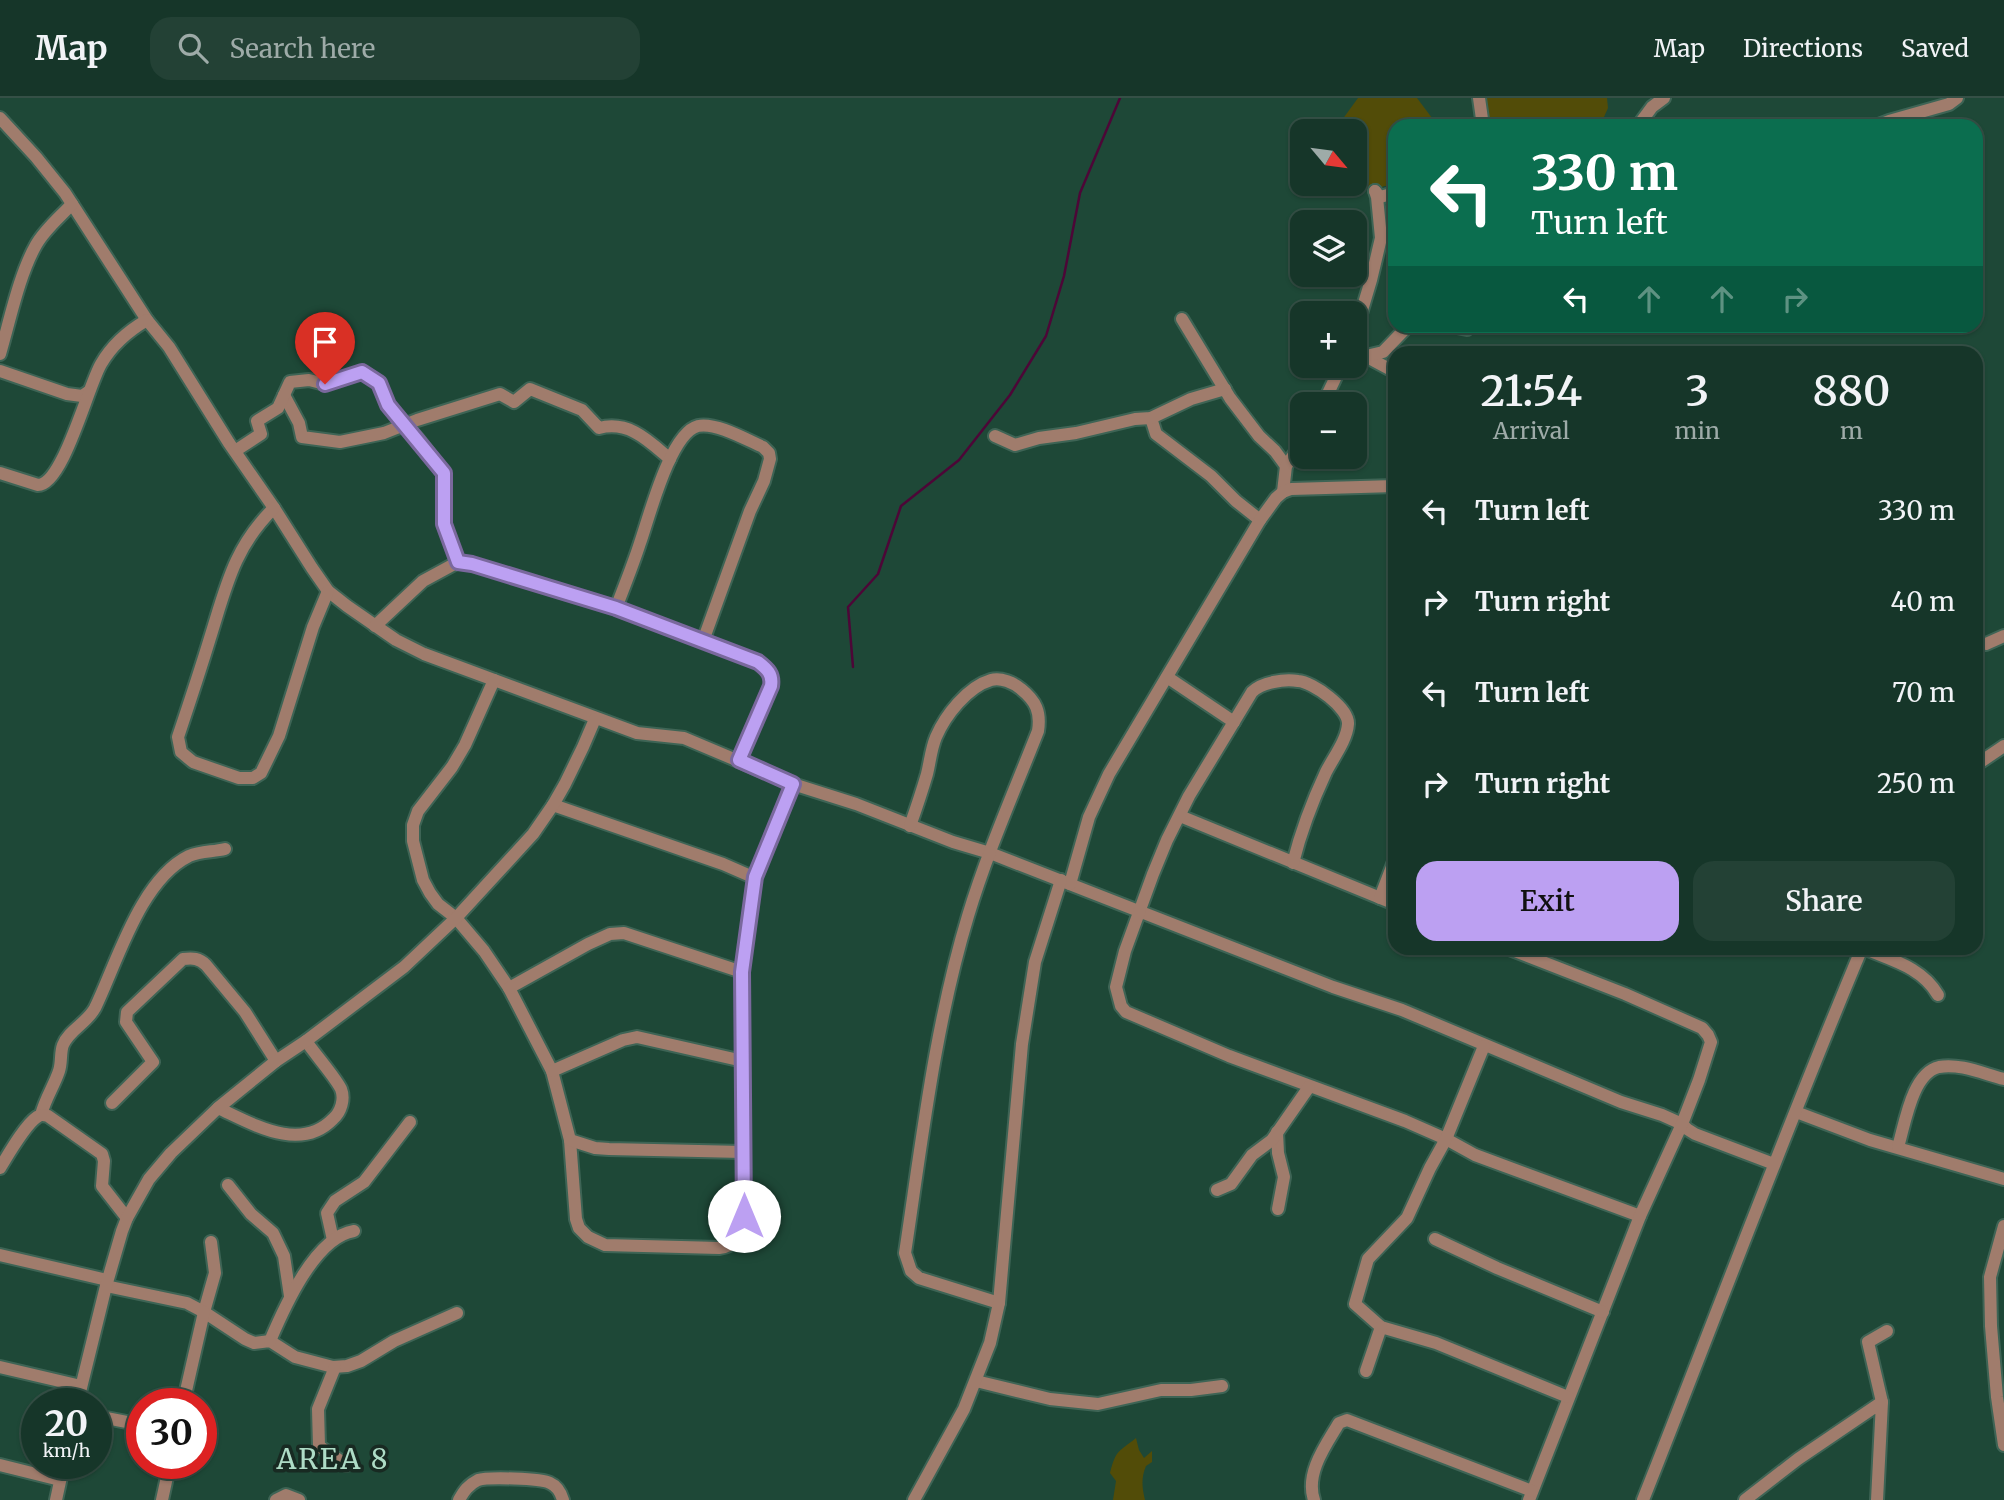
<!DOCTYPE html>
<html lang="en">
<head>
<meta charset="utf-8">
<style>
  body { margin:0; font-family:Merriweather,serif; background:#234135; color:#f1f3f6; height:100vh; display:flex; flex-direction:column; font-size:26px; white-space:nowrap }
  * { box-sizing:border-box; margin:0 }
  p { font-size:23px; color:#9eaba8 }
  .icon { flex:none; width:38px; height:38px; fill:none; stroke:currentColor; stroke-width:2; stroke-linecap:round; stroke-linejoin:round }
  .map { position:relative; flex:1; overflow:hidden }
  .sheet { position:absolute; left:1388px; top:248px; width:595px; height:609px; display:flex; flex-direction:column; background:#163629; border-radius:21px; box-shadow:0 2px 5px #0004,0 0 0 2px #355046 }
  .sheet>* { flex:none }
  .top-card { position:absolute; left:1388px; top:21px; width:595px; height:214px; border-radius:21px; box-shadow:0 2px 5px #0004,0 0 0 2px #355046; background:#0b6e4f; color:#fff; overflow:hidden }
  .needle { width:46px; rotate:119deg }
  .fabs { position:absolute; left:1290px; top:21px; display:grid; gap:14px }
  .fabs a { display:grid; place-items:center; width:77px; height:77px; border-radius:14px; background:#163629; box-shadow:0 2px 5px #0004,0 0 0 2px #355046; font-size:35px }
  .speed { position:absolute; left:21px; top:1290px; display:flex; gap:14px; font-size:35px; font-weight:700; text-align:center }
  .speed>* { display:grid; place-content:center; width:91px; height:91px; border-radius:50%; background:#163629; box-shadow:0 2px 5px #0004,0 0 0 2px #355046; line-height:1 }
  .speed small { font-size:18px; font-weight:400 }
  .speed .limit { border:10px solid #d22; background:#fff; color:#111 }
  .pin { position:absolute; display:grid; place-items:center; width:60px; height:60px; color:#fff; margin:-72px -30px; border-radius:50% 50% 50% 0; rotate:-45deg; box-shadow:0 0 7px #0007 }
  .pin .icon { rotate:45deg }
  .me { position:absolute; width:77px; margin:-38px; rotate:0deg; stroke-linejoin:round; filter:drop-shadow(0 0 5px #0008) }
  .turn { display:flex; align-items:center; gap:24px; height:147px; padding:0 28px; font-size:32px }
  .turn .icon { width:91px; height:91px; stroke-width:2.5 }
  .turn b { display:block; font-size:49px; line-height:60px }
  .lanes { display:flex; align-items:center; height:66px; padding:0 28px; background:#0003; justify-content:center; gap:35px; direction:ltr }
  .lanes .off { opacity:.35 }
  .eta { display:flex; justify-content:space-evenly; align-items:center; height:119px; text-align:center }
  .eta b { font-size:42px; font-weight:600; line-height:49px }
  .button { display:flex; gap:14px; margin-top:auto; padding:14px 28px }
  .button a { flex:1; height:80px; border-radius:21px; background:#bca0f2; color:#111; font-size:28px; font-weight:600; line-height:80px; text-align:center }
  .button a+a { background:#234135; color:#f1f3f6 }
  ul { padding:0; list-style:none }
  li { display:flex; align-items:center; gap:21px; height:91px; padding:0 28px }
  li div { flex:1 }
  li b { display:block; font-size:26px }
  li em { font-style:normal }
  header { display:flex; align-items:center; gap:42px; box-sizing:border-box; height:98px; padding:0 35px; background:#163629; border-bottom:2px solid #355046 }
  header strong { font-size:33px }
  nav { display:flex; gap:38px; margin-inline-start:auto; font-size:24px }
  .search { width:490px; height:63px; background:#234135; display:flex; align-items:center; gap:18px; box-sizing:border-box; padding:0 24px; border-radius:21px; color:#9eaba8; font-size:26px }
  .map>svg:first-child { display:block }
  .green { fill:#524c08 }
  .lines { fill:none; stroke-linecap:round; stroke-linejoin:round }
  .stream { stroke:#4d0637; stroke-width:2.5 }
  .minor-casing { stroke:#3e6455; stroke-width:16 }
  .minor { stroke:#a07c6c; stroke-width:12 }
  .route-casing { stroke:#7a689d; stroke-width:18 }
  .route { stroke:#bca0f2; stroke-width:12 }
  .labels { text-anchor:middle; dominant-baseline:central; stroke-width:7; stroke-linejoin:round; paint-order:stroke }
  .quarter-label { font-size:28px; letter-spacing:2px; fill:#aedcc6; stroke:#182a22 }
</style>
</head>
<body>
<header>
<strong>Map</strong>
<div class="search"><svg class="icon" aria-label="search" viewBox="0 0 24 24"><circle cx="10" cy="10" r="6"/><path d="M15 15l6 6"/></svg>Search here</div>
<nav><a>Map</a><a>Directions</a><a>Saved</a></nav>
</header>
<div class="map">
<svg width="2004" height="1402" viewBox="0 0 2004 1402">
  <rect width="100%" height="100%" fill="#1e4837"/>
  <g class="green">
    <polygon points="1358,0 1417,0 1438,28 1395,28 1395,88 1384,88 1375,93 1355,86 1354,33 1334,33"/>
    <polygon points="1479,0 1607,0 1608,10 1600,28 1486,28"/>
    <path d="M 1136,1340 L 1139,1352 L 1144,1360 L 1152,1353 L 1152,1364 L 1146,1368 C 1141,1380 1142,1389 1145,1402 L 1113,1402 L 1116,1383 L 1110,1375 C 1116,1351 1119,1354 1136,1340 Z"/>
  </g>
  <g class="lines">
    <polyline class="stream" points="853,569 848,509 878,476 901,408 959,362 1010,297 1046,238 1064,178 1080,95 1120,0"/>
    <defs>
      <g id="minor">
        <polyline points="1479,0 1483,28"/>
        <polyline points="0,20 36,59 65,95 147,222 169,249 229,345 274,410 312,470 328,493 347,508 396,542 424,556 637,635 684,640 793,686 856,706 953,744 990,755 1333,889 1402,912 1621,1004 1662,1017 1682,1026 1687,1031 1695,1036 1774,1066"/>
        <polyline points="1638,28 1652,9 1664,0"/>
        <polyline points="1876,28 1889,23 1949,6 1957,0"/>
        <polyline points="1375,93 1380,99 1395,95"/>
        <polyline points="1182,221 1230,300 1259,338 1275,353 1286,368"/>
        <polyline points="1452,228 1467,231"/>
        <polyline points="1354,239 1371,182 1381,140 1377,99 1375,93"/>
        <polyline points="1354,252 1395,274"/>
        <path d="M 0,256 C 10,222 19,177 36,147 C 45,131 60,119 72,106"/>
        <polyline points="1366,258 1383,254 1408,228"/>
        <polyline points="0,273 67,296 82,298 88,294"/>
        <path d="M 284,297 L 299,325 L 302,339 L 340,344 L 384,335 L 417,322 L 500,296 L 514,304 L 530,291 L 582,312 L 599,330 C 629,322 649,343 670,361"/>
        <polyline points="1323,306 1341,268"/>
        <polyline points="1151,320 1156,336 1211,378 1236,403 1260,422"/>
        <polyline points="995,338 1015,347 1039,340 1076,335 1135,321 1151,320 1191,301 1225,291"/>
        <polyline points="235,353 261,336 257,323 278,310 290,284 309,282 325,286 362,274 379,285 388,307 418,341 444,375 444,426 458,464"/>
        <path d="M 0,375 L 38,387 C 63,387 88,288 101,266 C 112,247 128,233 147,222"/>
        <polyline points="1283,394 1286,368 1302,345"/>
        <path d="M 274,410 C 234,449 226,489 210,540 C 200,573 189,606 178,639 L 181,654 L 193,664 L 239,680 L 253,680 L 261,675 L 279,638 L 313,529 L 328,493"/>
        <path d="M 616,510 C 624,489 633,467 640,445 C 649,420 670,335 698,328 C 716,324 747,342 763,349 L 769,355 L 770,361 L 764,383 L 750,413 L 703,543"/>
        <path d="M 375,528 L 423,483 L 458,464 L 472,466 L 616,510 L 758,564 C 767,571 773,576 771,588 L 739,662"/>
        <polyline points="1986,546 2004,538"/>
        <polyline points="1167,579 1234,624"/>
        <path d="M 494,582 L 465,647 L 452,669 L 418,713 L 413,727 L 413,743 L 423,782 L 430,795 L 438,806 L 456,820 L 484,853 L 509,890 L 552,973 L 570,1042 L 576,1121 L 579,1130 L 588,1139 L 605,1147 L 719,1150 C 737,1148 741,1135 744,1118 L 742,874 L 755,780 L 793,686"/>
        <polyline points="1976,667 2004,648"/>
        <polyline points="553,707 723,766 755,780"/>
        <polyline points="1180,718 1395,806"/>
        <path d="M 910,728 C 916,711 922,693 927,676 C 930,664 931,651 936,639 C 945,618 967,589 991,582 C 1001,579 1014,585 1021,591 C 1036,603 1041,614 1038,633 C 1014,694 987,755 968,818 C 935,927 922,1042 905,1155 L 911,1173 L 919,1180 L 999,1205"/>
        <path d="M 1293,765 C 1301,733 1312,704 1326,674 C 1333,660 1347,642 1348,626 C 1349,610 1313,584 1298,583 C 1284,581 1262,584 1252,594 L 1189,698 L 1167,742 L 1153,776 L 1125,853 L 1116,889 L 1121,908 L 1126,914 L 1229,958 L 1405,1023 L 1446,1041 L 1475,1057 L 1640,1118"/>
        <polyline points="1070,786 1089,719 1109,676 1260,422 1276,400 1283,394 1291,391 1395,388"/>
        <polyline points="1380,800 1395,761"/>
        <polyline points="1507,850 1625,896 1702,930 1708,937 1711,944 1699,982 1682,1026 1640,1118 1529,1402"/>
        <path d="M 1863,850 C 1891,862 1922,869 1938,897"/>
        <polyline points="509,890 588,846 610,836 624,835 742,874"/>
        <polyline points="1484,948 1446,1041 1430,1070 1407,1120 1368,1161 1355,1206 1381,1229 1436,1245 1568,1299"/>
        <polyline points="552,973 623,942 637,939 743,963"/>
        <path d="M 112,1005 L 153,964 L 126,924 L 127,914 L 183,861 C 193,860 199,860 206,867 L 245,914 L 276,963"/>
        <path d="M 218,1010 C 253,1026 300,1055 333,1021 C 341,1014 345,1001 341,991 C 336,980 314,955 306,943"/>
        <polyline points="1796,1014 1870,1042 2004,1081"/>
        <path d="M 41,1017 C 45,1001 54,988 59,973 C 62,964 60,955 63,947 C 69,932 87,925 95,910 C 117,865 140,782 189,758 C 201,753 213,754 225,751"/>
        <polyline points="1277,1034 1278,1055 1284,1079 1278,1111"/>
        <polyline points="570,1042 595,1050 609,1051 743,1054"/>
        <path d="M 1898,1049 C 1905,1026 1912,975 1939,969 C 1960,965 1984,976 2004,981"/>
        <path d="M 0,1070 C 8,1057 25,1027 37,1019 C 42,1016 42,1017 48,1018 L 102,1056 L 104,1063 L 102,1088 L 127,1120"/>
        <polyline points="228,1087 251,1116 273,1135 284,1158 290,1198"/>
        <polyline points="1217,1092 1231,1086 1252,1057 1272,1042 1309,989"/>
        <polyline points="2004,1128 1990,1179 1991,1228 1997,1299 2004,1347"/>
        <polyline points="1435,1141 1497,1170 1603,1214"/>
        <polyline points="333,1142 327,1115 335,1103 364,1084 410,1024"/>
        <polyline points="211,1144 215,1175 204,1214 245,1241 254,1245 270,1243 295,1259 333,1269 347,1268 361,1263 394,1243 457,1215"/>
        <polyline points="0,1157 107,1182"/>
        <polyline points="106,1188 187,1205 204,1214 183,1306"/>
        <path d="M 270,1243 C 284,1210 315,1139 354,1133"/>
        <polyline points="0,1269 81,1288"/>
        <polyline points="335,1269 318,1311 319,1348 346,1367"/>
        <polyline points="1366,1273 1381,1229"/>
        <polyline points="976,1283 1050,1301 1098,1306 1161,1292 1191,1292 1222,1288"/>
        <polyline points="1882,1304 1868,1244 1887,1233"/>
        <polyline points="77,1306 106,1188 122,1133 127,1120 149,1081 171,1055 218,1010 276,963 306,943 404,869 456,820 533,736 553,707 565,686 583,649 595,621"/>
        <polyline points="96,1318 142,1327"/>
        <polyline points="0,1367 60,1382"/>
        <polyline points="56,1402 64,1365"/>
        <polyline points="162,1402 170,1365"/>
        <polyline points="276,1402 286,1397 299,1402"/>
        <path d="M 459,1402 C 464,1393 468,1387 478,1382 C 487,1379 541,1380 550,1385 C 557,1388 561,1395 563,1402"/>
        <polyline points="914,1402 964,1311 990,1245 999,1205 1022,946 1035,864 1061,782"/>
        <path d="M 1314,1402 C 1305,1375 1326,1347 1339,1325 L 1347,1322 L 1532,1393"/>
        <path d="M 1643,1402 C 1716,1218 1785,1033 1862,850"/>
        <polyline points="1745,1402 1798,1361 1882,1304 1877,1402"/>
      </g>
    </defs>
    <use href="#minor" class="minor-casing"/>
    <use href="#minor" class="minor"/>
  </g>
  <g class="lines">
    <defs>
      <path id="route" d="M 325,286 L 362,274 L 379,285 L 388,307 L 444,375 L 444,426 L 458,464 L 472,466 L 616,510 L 758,564 C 767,571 773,576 771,588 L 739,662 L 793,686 L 755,779 L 742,874 L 744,1118"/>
    </defs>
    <use href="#route" class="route-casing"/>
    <use href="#route" class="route"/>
  </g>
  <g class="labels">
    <g class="quarter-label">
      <text x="333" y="1361">AREA 8</text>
    </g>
  </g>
</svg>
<div class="fabs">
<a><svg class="needle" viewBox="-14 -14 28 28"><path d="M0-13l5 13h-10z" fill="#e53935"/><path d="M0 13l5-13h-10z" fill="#9eaba8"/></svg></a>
<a><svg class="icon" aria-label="layers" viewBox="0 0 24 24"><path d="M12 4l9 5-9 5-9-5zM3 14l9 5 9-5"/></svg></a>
<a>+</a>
<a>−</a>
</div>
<div class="speed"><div>20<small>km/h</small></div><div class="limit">30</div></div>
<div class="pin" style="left:325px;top:286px;background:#d93025"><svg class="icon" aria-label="arrive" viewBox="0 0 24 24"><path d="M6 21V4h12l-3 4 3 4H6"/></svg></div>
<svg class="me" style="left:744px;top:1118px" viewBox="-20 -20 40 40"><circle r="19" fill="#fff"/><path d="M0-13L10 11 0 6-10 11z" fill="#bca0f2"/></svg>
<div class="top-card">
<div class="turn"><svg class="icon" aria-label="left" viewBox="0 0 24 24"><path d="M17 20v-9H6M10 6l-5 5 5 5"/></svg><div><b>330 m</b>Turn left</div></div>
<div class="lanes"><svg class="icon" aria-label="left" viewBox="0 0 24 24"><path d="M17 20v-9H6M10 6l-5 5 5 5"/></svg><svg class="icon off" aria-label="ahead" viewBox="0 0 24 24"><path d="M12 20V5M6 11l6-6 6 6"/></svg><svg class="icon off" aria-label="ahead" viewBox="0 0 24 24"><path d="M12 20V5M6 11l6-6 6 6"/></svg><svg class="icon off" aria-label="right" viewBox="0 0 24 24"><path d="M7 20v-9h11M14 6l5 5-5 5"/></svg></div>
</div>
<section class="sheet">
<div class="eta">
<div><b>21:54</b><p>Arrival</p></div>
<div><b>3</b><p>min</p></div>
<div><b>880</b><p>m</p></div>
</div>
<ul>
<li><svg class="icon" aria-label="left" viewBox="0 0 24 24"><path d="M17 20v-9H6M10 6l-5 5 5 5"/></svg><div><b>Turn left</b></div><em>330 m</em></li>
<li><svg class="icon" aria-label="right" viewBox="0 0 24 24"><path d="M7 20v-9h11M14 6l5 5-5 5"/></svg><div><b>Turn right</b></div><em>40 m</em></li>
<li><svg class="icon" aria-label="left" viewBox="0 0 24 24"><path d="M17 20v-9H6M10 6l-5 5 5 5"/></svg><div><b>Turn left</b></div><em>70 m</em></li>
<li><svg class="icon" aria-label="right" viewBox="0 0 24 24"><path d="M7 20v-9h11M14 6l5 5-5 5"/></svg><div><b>Turn right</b></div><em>250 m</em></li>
</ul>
<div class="button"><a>Exit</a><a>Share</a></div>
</section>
</div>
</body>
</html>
